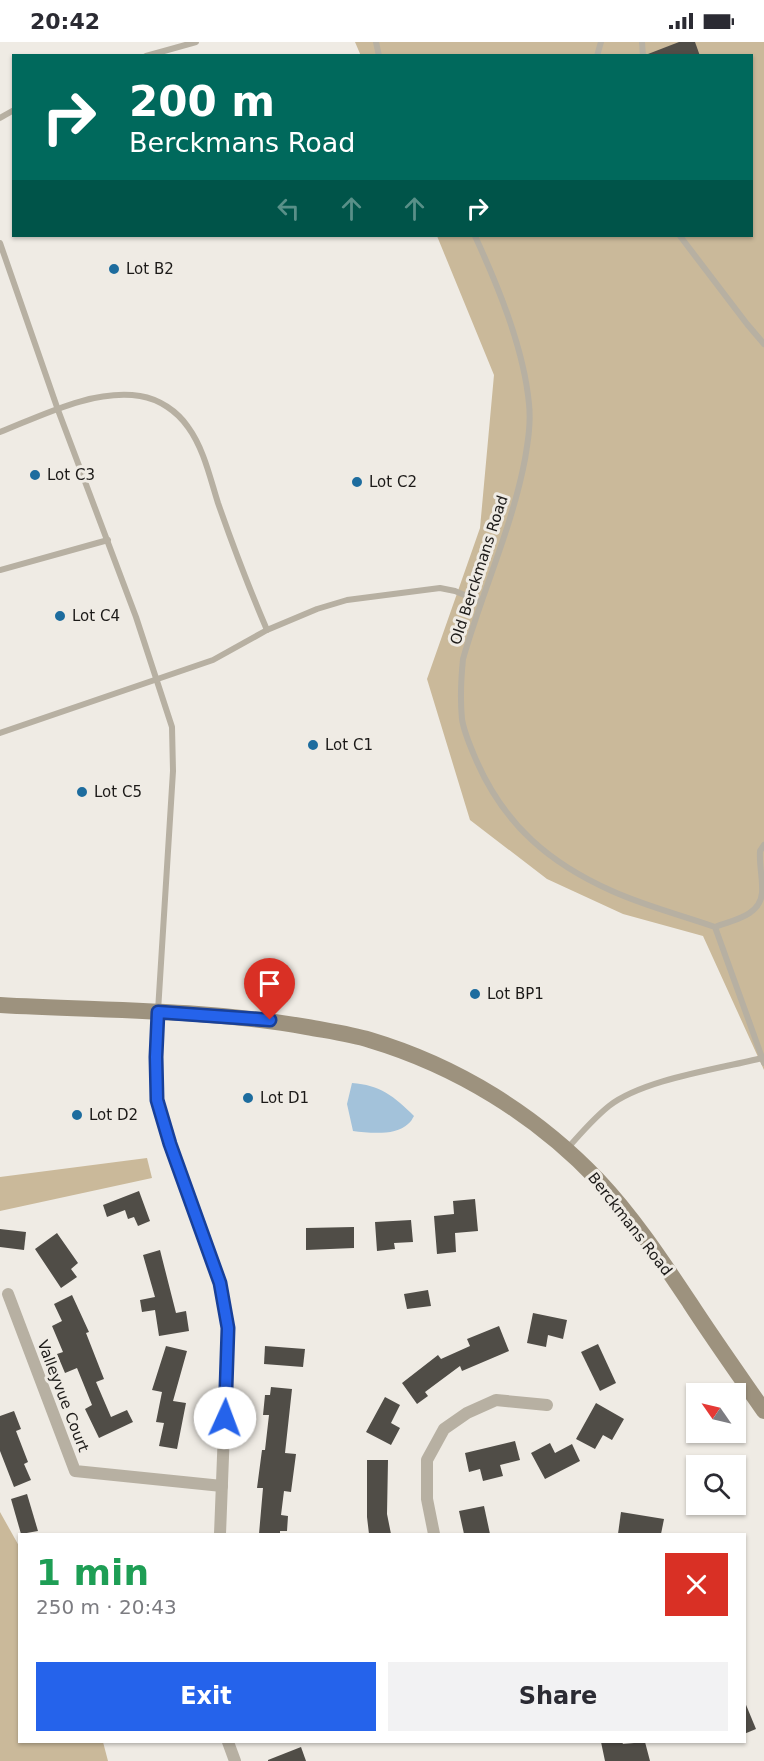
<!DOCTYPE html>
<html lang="en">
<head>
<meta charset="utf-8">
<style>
  body { margin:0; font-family:"DejaVu Sans",sans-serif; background:#f2f2f3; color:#2b2b33; height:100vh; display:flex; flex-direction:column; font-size:22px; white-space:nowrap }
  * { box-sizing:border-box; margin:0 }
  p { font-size:20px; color:#7c7c81 }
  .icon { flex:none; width:33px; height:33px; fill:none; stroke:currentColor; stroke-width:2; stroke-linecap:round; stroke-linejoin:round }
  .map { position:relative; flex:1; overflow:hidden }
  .side { position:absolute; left:18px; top:1491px; width:728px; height:210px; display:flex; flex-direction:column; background:#fff; border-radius:0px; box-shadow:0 2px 4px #0004 }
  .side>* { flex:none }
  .guide { position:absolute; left:12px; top:12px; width:741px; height:183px; border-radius:0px; box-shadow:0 2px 4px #0004; background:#00695c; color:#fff; overflow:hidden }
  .needle { width:39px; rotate:304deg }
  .fabs { position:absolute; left:686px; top:1341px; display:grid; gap:12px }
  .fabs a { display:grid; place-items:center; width:60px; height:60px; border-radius:0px; background:#fff; box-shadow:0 2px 4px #0004; font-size:30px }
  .pin { position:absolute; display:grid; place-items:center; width:51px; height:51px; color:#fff; margin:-62px -26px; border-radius:50% 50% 50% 0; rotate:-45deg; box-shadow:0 0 6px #0007 }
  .pin .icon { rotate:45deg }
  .me { position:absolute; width:66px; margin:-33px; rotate:2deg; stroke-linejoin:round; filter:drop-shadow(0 0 4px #0008) }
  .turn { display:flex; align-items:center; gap:21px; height:126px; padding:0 18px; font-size:27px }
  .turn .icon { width:78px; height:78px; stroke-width:2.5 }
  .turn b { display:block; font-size:42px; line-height:51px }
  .lanes { display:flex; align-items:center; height:57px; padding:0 18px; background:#0003; justify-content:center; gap:30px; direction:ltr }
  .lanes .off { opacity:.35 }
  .round { display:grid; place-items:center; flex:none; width:63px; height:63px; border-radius:0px; background:#f2f2f3 }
  .headline { display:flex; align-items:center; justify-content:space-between; height:102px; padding:0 18px }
  h1 { font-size:36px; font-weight:800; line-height:45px; color:#1e9e55 }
  .button { display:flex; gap:12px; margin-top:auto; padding:12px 18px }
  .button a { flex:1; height:69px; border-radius:0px; background:#2563eb; color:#fff; font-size:24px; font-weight:800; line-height:69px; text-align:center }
  .button a+a { background:#f2f2f3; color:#2b2b33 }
  .status { display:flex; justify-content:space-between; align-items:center; height:42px; padding:0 30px; background:#fff; direction:ltr }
  .status svg { height:16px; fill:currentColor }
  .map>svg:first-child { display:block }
  .green { fill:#cab99a }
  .water { fill:#a3c2da }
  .building { fill:#504d47 }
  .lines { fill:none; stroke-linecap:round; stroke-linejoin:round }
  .service { stroke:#b7b0a2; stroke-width:6 }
  .minor { stroke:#b7b0a2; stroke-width:12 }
  .secondary { stroke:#9d927e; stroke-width:16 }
  .route-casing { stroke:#184099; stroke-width:15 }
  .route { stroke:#2563eb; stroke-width:10 }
  .poi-dot { fill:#1d6c9e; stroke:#efebe4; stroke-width:2 }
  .labels { text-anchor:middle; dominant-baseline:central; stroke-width:6; stroke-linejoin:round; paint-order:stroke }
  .poi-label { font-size:15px; fill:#1c1a18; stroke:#efebe4; text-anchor:start }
  .street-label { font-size:15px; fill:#1c1a18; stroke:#efebe4 }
</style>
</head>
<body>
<div class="status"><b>20:42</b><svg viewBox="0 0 49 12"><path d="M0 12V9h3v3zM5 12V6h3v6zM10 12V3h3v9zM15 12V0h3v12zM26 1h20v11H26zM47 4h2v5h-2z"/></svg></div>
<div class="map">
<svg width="764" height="1719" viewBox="0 0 764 1719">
  <rect width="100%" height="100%" fill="#efebe4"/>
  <g class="green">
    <polygon points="355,0 764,0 764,1028 703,894 623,872 547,837 470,778 427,637 480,486 494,333 437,194 752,194 752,14 361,14"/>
    <polygon points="147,1116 152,1136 0,1169 0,1135"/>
    <polygon points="0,1470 19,1504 20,1700 103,1700 108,1719 0,1719"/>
  </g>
  <path class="water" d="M 352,1041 C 380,1043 394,1054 414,1074 C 412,1077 411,1080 408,1082 C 396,1094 369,1091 353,1089 L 347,1062 Z"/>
  <g class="building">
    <polygon points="679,0 695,0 700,14 648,14 648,12"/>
    <polygon points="139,1149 150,1179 138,1184 134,1175 128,1177 125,1168 107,1175 103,1163"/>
    <polygon points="475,1157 478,1189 455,1191 456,1210 437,1212 434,1174 454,1172 453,1159"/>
    <polygon points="411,1178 413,1200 394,1201 395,1207 377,1209 375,1180"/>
    <polygon points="354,1185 354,1206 306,1208 306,1186"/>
    <polygon points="0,1187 26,1190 24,1208 0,1205"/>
    <polygon points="57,1191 78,1221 71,1227 77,1235 61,1246 35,1207"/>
    <polygon points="160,1208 176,1271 186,1269 189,1289 159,1294 155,1268 142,1270 140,1258 155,1255 143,1213"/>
    <polygon points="428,1248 431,1264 407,1267 404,1252"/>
    <polygon points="72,1253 89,1290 86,1291 104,1337 96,1340 111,1375 127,1368 133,1380 99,1396 85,1367 92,1363 77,1326 65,1331 57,1312 63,1310 52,1284 62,1279 54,1262"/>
    <polygon points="533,1271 567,1278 563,1297 548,1293 546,1305 527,1301"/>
    <polygon points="499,1284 509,1309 462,1329 460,1324 425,1350 428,1354 417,1362 402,1341 438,1313 441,1317 470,1304 467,1297"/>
    <polygon points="598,1302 616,1341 600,1349 581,1310"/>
    <polygon points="166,1304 187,1309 173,1359 186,1361 177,1407 159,1404 164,1381 156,1380 162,1350 152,1348"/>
    <polygon points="265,1304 305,1307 303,1325 264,1322"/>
    <polygon points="271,1345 292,1347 285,1411 296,1412 291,1450 284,1449 281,1473 288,1474 287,1489 280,1489 280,1492 259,1492 263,1446 257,1446 262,1408 265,1408 269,1373 263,1373 265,1353 270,1353"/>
    <polygon points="385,1355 400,1363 391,1381 400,1386 391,1403 366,1390"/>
    <polygon points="596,1361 624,1377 612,1398 603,1393 595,1407 576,1397"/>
    <polygon points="14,1369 21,1387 16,1389 28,1420 24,1422 31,1438 14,1445 0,1409 0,1374"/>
    <polygon points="515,1399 520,1418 500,1423 503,1434 483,1439 480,1427 469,1430 465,1411"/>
    <polygon points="550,1401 555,1411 572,1402 580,1419 545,1437 531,1411"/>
    <polygon points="367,1418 388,1418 387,1472 391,1492 369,1492 367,1475"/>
    <polygon points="27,1452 38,1489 21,1492 11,1457"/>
    <polygon points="484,1464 490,1492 464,1492 459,1469"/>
    <polygon points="621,1470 664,1477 661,1492 618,1492"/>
    <polygon points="744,1658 756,1687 744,1692"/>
    <polygon points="601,1700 622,1700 623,1702 645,1700 650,1719 605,1719"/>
    <polygon points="301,1705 306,1719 268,1719 268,1718"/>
  </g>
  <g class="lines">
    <g class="service">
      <polyline points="376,0 379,14"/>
      <polyline points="642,0 643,14"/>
      <polyline points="146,14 196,0"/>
      <polyline points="597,14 601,0"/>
      <polyline points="0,76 14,68"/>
      <path d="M 475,194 C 498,244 524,307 529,362 C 531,381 528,399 525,417 C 512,486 482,550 463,617 C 461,637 460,657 462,677 C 464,691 471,706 477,720 C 505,783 549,821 612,849 C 645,864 681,873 715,885 L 764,1021"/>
      <polyline points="680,194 747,282 764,302"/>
      <polyline points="0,201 58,368 136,575 172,685 173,729 158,969"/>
      <path d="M 0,390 C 43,373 93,347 140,354 C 159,357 177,369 188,385 C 204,407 210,436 218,461 C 233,504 249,546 267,588"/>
      <polyline points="0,528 108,498"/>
      <polyline points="0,691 213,618 267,588 317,567 347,558 440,546 455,549 481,560"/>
      <path d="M 715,885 C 733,878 760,874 762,851 C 763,837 759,823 760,809 L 764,803"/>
      <path d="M 567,1107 C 580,1092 594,1076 609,1064 C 644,1037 719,1027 762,1016"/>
    </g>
    <g class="minor">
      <polyline points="158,970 156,1015 157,1058 170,1102 220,1241 228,1286 220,1492"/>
      <polyline points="8,1252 75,1429 222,1444"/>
      <polyline points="434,1492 427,1457 427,1418 444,1387 467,1371 496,1358 547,1363"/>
      <polyline points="228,1700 235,1719"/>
    </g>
    <path class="secondary" d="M 0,963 C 102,969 206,967 307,985 C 328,989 350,992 370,998 C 457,1024 536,1073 598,1138 C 633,1175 662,1219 690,1261 C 714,1298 739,1333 764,1369"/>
  </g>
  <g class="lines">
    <defs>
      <polyline id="route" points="225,1376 228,1286 220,1241 170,1102 157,1058 156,1015 158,970 270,978"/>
    </defs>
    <use href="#route" class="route-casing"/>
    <use href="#route" class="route"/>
  </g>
  <g class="poi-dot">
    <circle cx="114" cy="227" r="6"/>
    <circle cx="35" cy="433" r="6"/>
    <circle cx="357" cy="440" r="6"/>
    <circle cx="60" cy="574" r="6"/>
    <circle cx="313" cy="703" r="6"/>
    <circle cx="82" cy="750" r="6"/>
    <circle cx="475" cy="952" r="6"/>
    <circle cx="248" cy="1056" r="6"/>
    <circle cx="77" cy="1073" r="6"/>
  </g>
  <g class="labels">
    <g class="poi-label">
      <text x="126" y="227">Lot B2</text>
      <text x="47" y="433">Lot C3</text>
      <text x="369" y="440">Lot C2</text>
      <text x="72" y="574">Lot C4</text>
      <text x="325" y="703">Lot C1</text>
      <text x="94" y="750">Lot C5</text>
      <text x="487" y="952">Lot BP1</text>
      <text x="260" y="1056">Lot D1</text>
      <text x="89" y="1073">Lot D2</text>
    </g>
    <g class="street-label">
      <text transform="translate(479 528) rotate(-72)">Old Berckmans Road</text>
      <text transform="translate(630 1182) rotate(52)">Berckmans Road</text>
      <text transform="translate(63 1354) rotate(69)">Valleyvue Court</text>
    </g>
  </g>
</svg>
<div class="fabs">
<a><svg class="needle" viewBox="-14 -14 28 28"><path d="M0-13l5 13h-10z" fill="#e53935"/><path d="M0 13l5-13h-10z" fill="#7c7c81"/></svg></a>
<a><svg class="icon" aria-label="search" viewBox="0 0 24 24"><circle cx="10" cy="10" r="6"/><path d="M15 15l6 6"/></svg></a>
</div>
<div class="pin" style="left:270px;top:978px;background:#d93025"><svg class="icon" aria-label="arrive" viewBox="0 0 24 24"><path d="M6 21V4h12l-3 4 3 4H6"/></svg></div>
<svg class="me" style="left:225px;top:1376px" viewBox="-20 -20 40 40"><circle r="19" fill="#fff"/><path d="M0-13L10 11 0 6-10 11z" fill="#2563eb"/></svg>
<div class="guide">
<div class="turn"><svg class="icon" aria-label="right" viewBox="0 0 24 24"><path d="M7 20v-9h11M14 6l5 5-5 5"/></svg><div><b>200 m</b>Berckmans Road</div></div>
<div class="lanes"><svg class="icon off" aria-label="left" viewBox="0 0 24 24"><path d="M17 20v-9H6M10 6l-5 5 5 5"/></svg><svg class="icon off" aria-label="ahead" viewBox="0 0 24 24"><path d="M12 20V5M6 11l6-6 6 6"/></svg><svg class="icon off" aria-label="ahead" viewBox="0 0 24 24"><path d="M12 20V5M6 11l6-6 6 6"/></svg><svg class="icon" aria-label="right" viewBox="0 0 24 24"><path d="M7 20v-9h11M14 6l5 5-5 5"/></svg></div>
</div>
<section class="side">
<div class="headline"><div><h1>1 min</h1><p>250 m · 20:43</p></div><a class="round" style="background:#d93025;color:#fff"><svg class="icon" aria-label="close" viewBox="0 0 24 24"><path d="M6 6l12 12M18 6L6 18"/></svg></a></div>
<div class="button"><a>Exit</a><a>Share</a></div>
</section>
</div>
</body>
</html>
